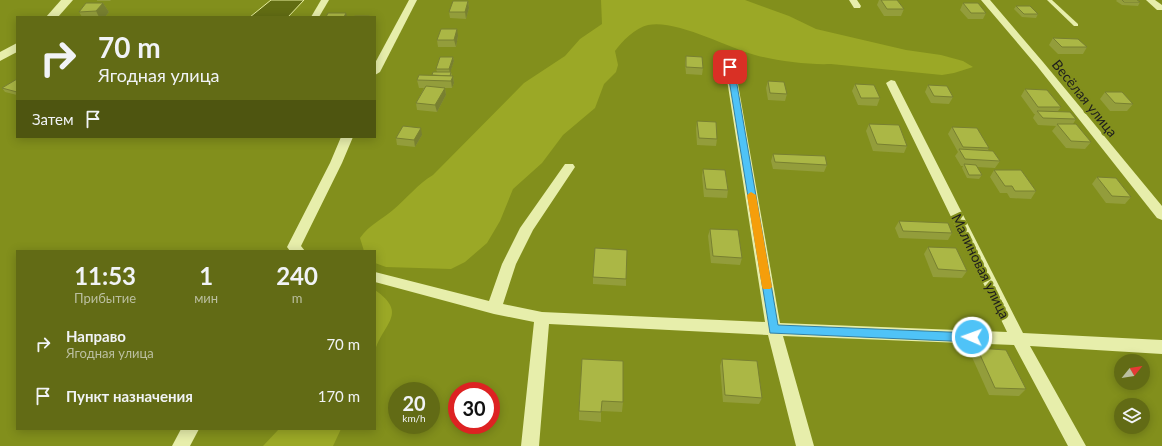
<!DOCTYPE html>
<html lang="ru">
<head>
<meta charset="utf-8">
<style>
  body { margin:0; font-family:Lato,sans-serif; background:#68701e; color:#f1f3f6; height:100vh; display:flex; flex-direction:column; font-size:15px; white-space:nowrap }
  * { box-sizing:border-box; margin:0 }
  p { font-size:13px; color:#bbbfa0 }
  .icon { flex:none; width:22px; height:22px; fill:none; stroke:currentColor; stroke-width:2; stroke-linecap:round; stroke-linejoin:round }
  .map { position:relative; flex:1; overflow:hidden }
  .drawer { position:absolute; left:16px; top:250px; width:360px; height:180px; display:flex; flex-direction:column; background:#626b15; border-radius:0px; box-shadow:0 2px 10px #0003 }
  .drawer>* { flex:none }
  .guide { position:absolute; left:16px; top:16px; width:360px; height:122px; border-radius:0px; box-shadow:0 2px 10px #0003; background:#626b15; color:#f1f3f6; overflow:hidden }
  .needle { width:26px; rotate:60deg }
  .buttons { position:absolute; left:1114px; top:354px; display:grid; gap:8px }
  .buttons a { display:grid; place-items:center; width:36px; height:36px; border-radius:50%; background:#626b15; box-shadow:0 2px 10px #0003; font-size:20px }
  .speed { position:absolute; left:388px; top:382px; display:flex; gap:8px; font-size:20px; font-weight:700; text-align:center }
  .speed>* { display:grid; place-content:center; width:52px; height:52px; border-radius:50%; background:#626b15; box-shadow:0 2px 10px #0003; line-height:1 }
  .speed small { font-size:10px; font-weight:400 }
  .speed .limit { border:6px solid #d22; background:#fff; color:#111 }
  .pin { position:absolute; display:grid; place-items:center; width:34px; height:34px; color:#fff; margin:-17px; border-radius:8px; box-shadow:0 2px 6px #0006 }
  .me { position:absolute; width:44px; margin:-22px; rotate:272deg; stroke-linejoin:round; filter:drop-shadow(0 0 3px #0008) }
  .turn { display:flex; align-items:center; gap:14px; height:84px; padding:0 16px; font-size:18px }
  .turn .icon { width:52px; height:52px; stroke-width:2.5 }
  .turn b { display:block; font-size:28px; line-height:34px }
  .then { display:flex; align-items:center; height:38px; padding:0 16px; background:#0003; gap:8px; font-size:15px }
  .eta { display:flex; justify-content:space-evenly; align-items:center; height:68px; text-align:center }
  .eta b { font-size:24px; font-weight:700; line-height:28px }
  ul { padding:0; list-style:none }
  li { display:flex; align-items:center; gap:12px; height:52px; padding:0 16px }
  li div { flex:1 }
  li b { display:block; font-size:15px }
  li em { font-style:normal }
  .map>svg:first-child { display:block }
  .green { fill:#9ba826 }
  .water { fill:#626d13; stroke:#e8ef9e }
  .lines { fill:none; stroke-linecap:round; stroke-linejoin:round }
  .service { fill:#e7eeab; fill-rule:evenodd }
  .minor { fill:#e7eeab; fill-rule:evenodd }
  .tertiary { fill:#e7eeab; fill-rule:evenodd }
  .wall { fill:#939d3b }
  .shaded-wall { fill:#788030 }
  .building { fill:#abb745; stroke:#788030 }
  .route { fill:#4fc3f7; stroke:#337fa1 }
  .slow { fill:#f59e0b }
  .labels { text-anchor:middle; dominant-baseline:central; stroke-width:4; stroke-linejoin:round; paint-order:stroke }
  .street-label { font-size:14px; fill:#1d1d1d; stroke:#828f1c }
</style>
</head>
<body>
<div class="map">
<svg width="1162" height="446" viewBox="0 0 1162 446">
  <rect width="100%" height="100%" fill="#828f1c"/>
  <g class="green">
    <path d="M 601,0 L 745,0 L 789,16 L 816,29 L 906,50 L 941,55 L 963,61 L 973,67 L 954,73 L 942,75 L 831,64 C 809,65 776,61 755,55 C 727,47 675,19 648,25 C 635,28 622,41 615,51 L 618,65 L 616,72 L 604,84 L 595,108 L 563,135 L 542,163 L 513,189 L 500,221 L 487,243 L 465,262 L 451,269 L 386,267 L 375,263 L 375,251 L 364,251 L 360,238 C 370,224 380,221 393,210 C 407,198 418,184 433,175 L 524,83 L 565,56 L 580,39 L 602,24 Z"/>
    <path d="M 375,290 C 409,314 383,323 375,351 Z"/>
    <polygon points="279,429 341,429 333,446 263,446"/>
  </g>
  <polygon class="water" points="271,0 304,0 288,17 250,17"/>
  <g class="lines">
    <polygon class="service" points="1047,0 1052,0 1078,24 1078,26 1074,26"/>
    <g class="minor">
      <polygon points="321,0 329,0 319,17 311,17"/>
      <polygon points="409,0 417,0 380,72 375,75 375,63"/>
      <polygon points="849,0 857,0 861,6 860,8 854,8"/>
      <polygon points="981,0 990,0 1043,62 1162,206 1162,220 1157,218 1037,66"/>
      <polygon points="1146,0 1155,0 1162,5 1162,10 1157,10"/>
      <polygon points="730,64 735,67 780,323 1007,332 886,83 891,80 895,81 1023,333 1162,340 1162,354 1030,346 1086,446 1068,446 1014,345 783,336 814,446 796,446 768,335 549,324 539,446 521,446 534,322 494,314 375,282 375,272 489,301 502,264 520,228 565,164 573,164 575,167 533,230 516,264 503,304 542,312 765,322 725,67"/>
      <polygon points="341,137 353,137 342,163 301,246 305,251 290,251 287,247 330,163"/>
      <polygon points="181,429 199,429 190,446 172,446"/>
    </g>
    <g class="tertiary">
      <polygon points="61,0 73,0 58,17 46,17"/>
      <polygon points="17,43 17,52 0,61 0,52"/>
    </g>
  </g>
  <g class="wall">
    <polygon points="97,0 111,0 110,1 97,1"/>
    <polygon points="879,0 897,0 904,9 901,16 884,16 877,5"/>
    <polygon points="1117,0 1137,0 1140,2 1138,6 1122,5 1116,1"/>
    <polygon points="468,1 469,8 466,19 450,18 449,12"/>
    <polygon points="103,3 109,12 105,17 82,17 79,12"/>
    <polygon points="963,3 986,13 983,19 968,19 960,10"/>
    <polygon points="1016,6 1038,14 1036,18 1022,17 1014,9"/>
    <polygon points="458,36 456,47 438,47 437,40"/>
    <polygon points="1053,38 1087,47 1083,54 1058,54 1049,45"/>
    <polygon points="686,56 703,68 702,75 686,74 685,63"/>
    <polygon points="453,57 454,61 450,72 451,72 452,76 453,76 454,83 452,88 445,88 446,95 437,112 417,110 416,103 424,88 419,88 417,80 432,75 437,72 436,69"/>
    <polygon points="17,79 17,95 5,92 2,88"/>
    <polygon points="768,81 787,94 785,101 768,100 766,88"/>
    <polygon points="855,84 880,98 877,106 858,105 852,91"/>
    <polygon points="928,85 953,97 949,104 931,103 925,92"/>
    <polygon points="1025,89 1061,107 1058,111 1076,119 1073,124 1091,142 1085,149 1066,148 1052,131 1056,126 1038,125 1033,118 1035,114 1034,114 1021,96"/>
    <polygon points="1105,92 1133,104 1127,111 1110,111 1100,99"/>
    <polygon points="697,121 717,139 716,146 697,145 696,129"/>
    <polygon points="869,124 907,146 904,153 873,151 866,131"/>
    <polygon points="952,127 989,148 988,150 1000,161 995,168 977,167 982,175 979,179 967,178 962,168 963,166 961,166 955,156 958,152 948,134"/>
    <polygon points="422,135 415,147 397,145 396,138"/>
    <polygon points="773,154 827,165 824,172 773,169 771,161"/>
    <polygon points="703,169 728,190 727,198 704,197 702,176"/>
    <polygon points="994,170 1036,191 1031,199 1010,198 1007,193 1000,193 990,177"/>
    <polygon points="1097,177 1131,197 1125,204 1106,203 1092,184"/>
    <polygon points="899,221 952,233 948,240 899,238 895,228"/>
    <polygon points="710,229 742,258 740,265 711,263 708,236"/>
    <polygon points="928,247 967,271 962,278 933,277 924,254"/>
    <polygon points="593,277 626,279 626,286 593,284"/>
    <polygon points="977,348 1026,389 1019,396 989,395 971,355"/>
    <polygon points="582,359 623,402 622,412 601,411 601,422 579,420 579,411"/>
    <polygon points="722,359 762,398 759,404 723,402 720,366"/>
  </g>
  <g class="shaded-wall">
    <polygon points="468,1 469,8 466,19 465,12"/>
    <polygon points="103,3 109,12 105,17 99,17 96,11"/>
    <polygon points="346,13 347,17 344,17"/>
    <polygon points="457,29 458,36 456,47 454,40"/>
    <polygon points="453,57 454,61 450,73 449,69"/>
    <polygon points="453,76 454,83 452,88 451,81"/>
    <polygon points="445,88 446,95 437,112 435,105"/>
    <polygon points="421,128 422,135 415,147 414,140"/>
  </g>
  <g class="building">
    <polygon points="881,0 897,0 904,9 887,9"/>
    <polygon points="1122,0 1137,0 1140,2 1124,2"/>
    <polygon points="453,1 468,1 465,12 449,12"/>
    <polygon points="86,3 103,3 96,11 79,12"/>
    <polygon points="963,3 978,3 986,13 971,13"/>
    <polygon points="1016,6 1030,6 1038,14 1024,14"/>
    <polygon points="328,13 346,13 344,17 326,17"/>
    <rect x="355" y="16" width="14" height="1"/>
    <polygon points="441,29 457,29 454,40 437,40"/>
    <polygon points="1053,38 1078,39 1087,47 1062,47"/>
    <polygon points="686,56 702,57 703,68 686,67"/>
    <polygon points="440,57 453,57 449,69 436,69"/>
    <polygon points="433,72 451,72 450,76 432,75"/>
    <polygon points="419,75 453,76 451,81 417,80"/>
    <polygon points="17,79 17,92 2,88"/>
    <polygon points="768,81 784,82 787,94 770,93"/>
    <polygon points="855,84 874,85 880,98 861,98"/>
    <polygon points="928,85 947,86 953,97 934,96"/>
    <polygon points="426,86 445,88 435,105 416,103"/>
    <polygon points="1025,89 1047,90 1061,107 1038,107"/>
    <polygon points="1105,92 1122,92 1133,104 1115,103"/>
    <polygon points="1037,111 1070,112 1076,119 1043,118"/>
    <polygon points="697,121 716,122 717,139 699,138"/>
    <polygon points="869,124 899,125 907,146 877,144"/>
    <polygon points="1057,124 1076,124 1091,142 1071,141"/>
    <polygon points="403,126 421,128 414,140 396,138"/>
    <polygon points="952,127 977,128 989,148 963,147"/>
    <polygon points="959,149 993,151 1000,161 965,159"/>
    <polygon points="773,154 825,156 827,165 775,162"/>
    <polygon points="964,164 976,165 982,175 969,175"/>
    <polygon points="703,169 725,170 728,190 706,189"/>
    <polygon points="994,170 1021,170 1036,191 1015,191 1012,186 1005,186"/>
    <polygon points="1097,177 1116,178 1131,197 1112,196"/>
    <polygon points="899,221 948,223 952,233 903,231"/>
    <polygon points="710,229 738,230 742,258 713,256"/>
    <polygon points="928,247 956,248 967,271 938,269"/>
    <polygon points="595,248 627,250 626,279 593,277"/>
    <polygon points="977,348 1006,350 1026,389 995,388"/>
    <polygon points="582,359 623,361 623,402 602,401 601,412 579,411"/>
    <polygon points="722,359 757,361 762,398 725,395"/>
  </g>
  <polygon class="route" points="730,65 734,67 778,325 972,333 976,334 978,337 976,340 972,342 770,333 727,67"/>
  <polygon class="slow" points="751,192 756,195 772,287 770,289 763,289 762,287 747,195"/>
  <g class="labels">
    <g class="street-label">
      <text transform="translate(1085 98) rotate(51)">Весёлая улица</text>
      <text transform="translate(981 266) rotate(64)">Малиновая улица</text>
    </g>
  </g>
</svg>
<div class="buttons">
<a><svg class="needle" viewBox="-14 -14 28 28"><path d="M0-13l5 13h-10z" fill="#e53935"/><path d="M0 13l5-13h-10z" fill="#bbbfa0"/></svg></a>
<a><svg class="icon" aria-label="layers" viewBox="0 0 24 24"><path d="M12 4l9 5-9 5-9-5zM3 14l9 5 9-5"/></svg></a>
</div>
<div class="speed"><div>20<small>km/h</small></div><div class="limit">30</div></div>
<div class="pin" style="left:730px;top:67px;background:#d93025"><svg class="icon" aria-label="arrive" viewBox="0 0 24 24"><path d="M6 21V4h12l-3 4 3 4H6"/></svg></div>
<svg class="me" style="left:972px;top:337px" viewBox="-20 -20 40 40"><circle r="17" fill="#4fc3f7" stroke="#fff" stroke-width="3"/><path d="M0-11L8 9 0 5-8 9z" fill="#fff"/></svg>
<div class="guide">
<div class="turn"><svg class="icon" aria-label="right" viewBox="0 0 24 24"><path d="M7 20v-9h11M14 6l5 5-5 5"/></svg><div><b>70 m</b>Ягодная улица</div></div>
<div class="then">Затем<svg class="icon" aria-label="arrive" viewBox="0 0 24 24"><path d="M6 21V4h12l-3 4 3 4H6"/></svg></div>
</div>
<section class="drawer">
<div class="eta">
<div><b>11:53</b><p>Прибытие</p></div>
<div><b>1</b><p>мин</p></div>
<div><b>240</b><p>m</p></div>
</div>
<ul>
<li><svg class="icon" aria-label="right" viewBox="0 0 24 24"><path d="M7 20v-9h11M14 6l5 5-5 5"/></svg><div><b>Направо</b><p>Ягодная улица</p></div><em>70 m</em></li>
<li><svg class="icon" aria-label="arrive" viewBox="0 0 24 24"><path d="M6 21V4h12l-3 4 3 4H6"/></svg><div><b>Пункт назначения</b></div><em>170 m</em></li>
</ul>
</section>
</div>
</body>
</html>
